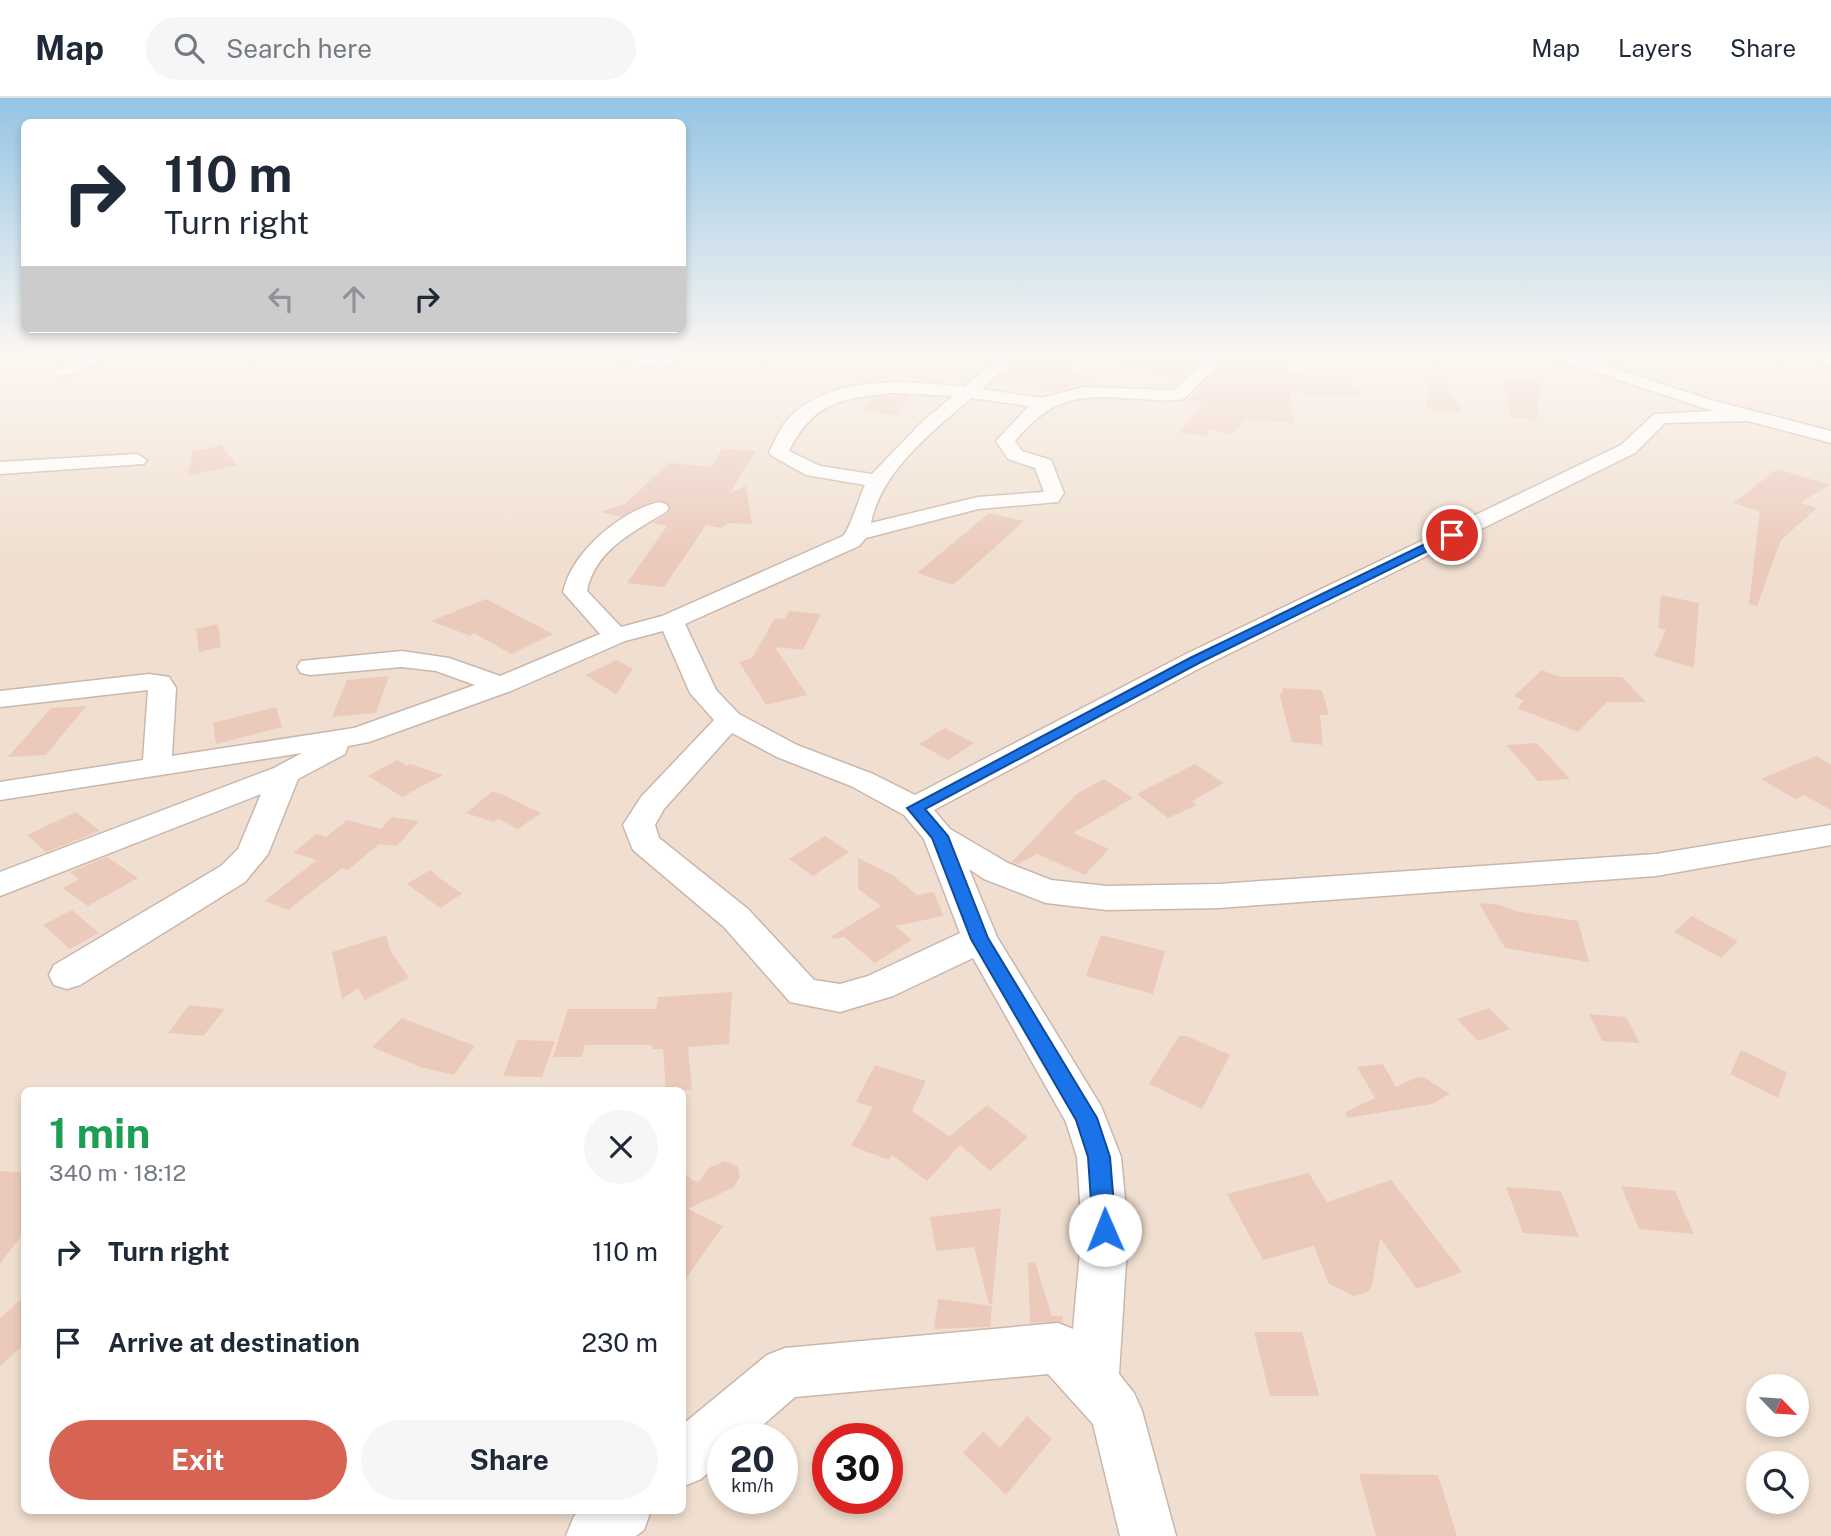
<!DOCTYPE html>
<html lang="en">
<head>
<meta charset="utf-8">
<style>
  body { margin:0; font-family:"Public Sans",sans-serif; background:#f6f6f7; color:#1f2937; height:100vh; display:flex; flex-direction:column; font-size:26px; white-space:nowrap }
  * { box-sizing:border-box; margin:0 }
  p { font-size:23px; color:#747a83 }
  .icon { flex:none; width:38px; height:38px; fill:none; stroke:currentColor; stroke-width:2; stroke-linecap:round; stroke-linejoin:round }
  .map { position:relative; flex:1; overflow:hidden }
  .details { position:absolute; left:21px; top:989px; width:665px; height:427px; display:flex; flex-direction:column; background:#fff; border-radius:10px; box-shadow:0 4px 10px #0003 }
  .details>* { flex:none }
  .top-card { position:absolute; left:21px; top:21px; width:665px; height:214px; border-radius:10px; box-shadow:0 4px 10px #0003; background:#fff; color:#1f2937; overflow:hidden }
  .needle { width:46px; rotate:115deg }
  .controls { position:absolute; left:1746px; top:1276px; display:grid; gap:14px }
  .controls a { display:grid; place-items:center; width:63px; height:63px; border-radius:50%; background:#fff; box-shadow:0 4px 10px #0003; font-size:35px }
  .speed { position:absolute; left:707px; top:1325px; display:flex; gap:14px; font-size:35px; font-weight:700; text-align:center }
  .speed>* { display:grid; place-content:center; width:91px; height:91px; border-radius:50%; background:#fff; box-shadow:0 4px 10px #0003; line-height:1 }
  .speed small { font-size:18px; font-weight:400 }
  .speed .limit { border:10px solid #d22; background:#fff; color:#111 }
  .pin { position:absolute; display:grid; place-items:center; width:60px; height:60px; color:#fff; margin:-30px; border:4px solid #fff; border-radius:50%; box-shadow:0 2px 7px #0007 }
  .me { position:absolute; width:77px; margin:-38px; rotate:359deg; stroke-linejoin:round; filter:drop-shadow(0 0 5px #0008) }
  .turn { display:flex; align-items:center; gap:24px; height:147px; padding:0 28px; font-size:32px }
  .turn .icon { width:91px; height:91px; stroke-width:2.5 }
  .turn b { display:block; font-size:49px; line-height:60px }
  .lanes { display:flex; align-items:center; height:66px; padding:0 28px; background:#0003; justify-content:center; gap:35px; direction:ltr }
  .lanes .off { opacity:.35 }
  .round { display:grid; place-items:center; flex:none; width:74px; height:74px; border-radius:37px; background:#f6f6f7 }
  .summary { display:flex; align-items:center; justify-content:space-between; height:119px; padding:0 28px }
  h1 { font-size:42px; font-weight:700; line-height:52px; color:#1e9e55 }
  .cta { display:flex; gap:14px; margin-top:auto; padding:14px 28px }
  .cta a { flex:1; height:80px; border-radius:42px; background:#d76452; color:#fff; font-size:28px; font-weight:700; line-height:80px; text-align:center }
  .cta a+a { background:#f6f6f7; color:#1f2937 }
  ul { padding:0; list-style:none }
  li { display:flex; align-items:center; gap:21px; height:91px; padding:0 28px }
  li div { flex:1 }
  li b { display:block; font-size:26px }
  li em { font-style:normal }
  header { display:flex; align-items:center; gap:42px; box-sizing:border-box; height:98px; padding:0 35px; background:#fff; border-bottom:2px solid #e0e1e3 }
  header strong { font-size:33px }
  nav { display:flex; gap:38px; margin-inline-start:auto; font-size:24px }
  .search { width:490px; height:63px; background:#f6f6f7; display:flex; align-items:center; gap:18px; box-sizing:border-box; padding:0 24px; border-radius:38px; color:#747a83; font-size:26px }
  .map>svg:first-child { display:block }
  .residential { fill:#f0dfd0; fill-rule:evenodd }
  .building { fill:#ebcabc }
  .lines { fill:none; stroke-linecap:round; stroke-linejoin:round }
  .service-casing { stroke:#cab7ac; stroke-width:3 }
  .minor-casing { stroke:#cab7ac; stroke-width:3 }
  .service { fill:#fff; fill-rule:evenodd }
  .minor { fill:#fff; fill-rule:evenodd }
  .route { fill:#1a73e8; stroke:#114b97; stroke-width:2 }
</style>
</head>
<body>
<header>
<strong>Map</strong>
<div class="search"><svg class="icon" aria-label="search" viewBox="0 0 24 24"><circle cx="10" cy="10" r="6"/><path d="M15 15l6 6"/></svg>Search here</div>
<nav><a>Map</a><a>Layers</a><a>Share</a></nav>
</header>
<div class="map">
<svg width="1831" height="1438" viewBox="0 0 1831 1438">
  <rect width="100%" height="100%" fill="#f9ede1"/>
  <path class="residential" d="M 0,259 L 1831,259 L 1831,1438 L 0,1438 ZM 24,992 L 682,992 L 682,1412 L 24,1412 ZM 1759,1288 L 1797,1288 L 1797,1326 L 1759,1326 ZM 723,1340 L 782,1340 L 782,1400 L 723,1400 ZM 828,1340 L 887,1340 L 887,1400 L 828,1400 ZM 1759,1365 L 1797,1365 L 1797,1404 L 1759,1404 Z"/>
  <g class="building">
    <polygon points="1122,259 1204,259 1181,282 1121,270"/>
    <polygon points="1226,261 1261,268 1280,267 1288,273 1332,271 1364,299 1290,295 1294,325 1245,321 1232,336 1209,332 1206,338 1179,335 1203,304 1188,302"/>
    <polygon points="1030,262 1046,264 1094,279 1058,293 994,283 1009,270"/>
    <polygon points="1433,266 1463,315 1426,311"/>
    <polygon points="1504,281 1541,285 1537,322 1510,319"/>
    <polygon points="892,298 910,298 896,317 861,314 872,300"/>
    <polygon points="221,347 237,367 188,378 192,354"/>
    <polygon points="722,351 756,353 730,395 746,388 752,426 728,425 721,430 706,427 664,489 627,485 667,428 652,425 667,416 671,408 658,402 621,419 601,414 625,406 669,365 711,369"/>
    <polygon points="1777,371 1830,387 1800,405 1817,410 1781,442 1757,508 1749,506 1760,413 1733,405"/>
    <polygon points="989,415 1024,423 953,487 917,475"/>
    <polygon points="1661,497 1699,505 1694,570 1654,558 1666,532 1658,530"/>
    <polygon points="486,501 553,536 511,556 474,535 470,538 431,523"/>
    <polygon points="789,513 821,516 803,552 775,549 807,597 766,607 739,564 752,560 775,520 785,521"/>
    <polygon points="218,526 221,549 199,554 196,531"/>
    <polygon points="617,562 633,571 616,596 585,577"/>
    <polygon points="1542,572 1560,579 1622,579 1646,604 1607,604 1578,634 1517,610 1524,603 1514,598"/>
    <polygon points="389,578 376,615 332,619 347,582"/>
    <polygon points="1282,590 1322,592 1329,617 1320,617 1323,647 1292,644 1279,595 1283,595"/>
    <polygon points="86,608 46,657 8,659 51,610"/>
    <polygon points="276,609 282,629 216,646 213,625"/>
    <polygon points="945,630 974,645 948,662 919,646"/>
    <polygon points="1537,645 1570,681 1538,683 1506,647"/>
    <polygon points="1816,658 1831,667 1831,712 1804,697 1795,701 1761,681"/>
    <polygon points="397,662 407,668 410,666 443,677 402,699 368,678"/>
    <polygon points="1195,666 1224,685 1192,703 1197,707 1168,720 1137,696"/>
    <polygon points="1104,681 1133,700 1073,735 1109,751 1085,777 1037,756 1018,766 1012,764 1076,696"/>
    <polygon points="493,693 503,697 541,715 518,731 498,721 494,724 466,715"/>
    <polygon points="76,714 100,733 46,754 27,737"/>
    <polygon points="392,719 419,723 397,748 379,746 348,772 342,770 288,812 264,803 317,762 293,755 317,736 326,739 347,722 381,731"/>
    <polygon points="825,738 849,754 813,778 789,761"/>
    <polygon points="107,759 138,780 88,808 63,790 79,781 70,774"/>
    <polygon points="858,760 891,776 917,797 933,794 944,818 895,828 912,842 875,865 844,839 833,841 832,838 881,808 858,791"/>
    <polygon points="430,772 441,781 462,796 440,810 407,786"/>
    <polygon points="1479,805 1500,807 1515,813 1578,823 1589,864 1505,850"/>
    <polygon points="72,812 99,835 70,851 43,827"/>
    <polygon points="1692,818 1738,843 1721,860 1674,834"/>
    <polygon points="386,837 391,854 409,880 365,902 358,890 342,901 332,854"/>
    <polygon points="1101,837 1165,853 1153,896 1086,878"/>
    <polygon points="732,894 729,946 688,949 692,992 666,992 663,951 652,951 652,947 585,947 582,959 553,959 568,911 656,911 658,899"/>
    <polygon points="189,907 225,911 203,938 168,935"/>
    <polygon points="1489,910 1510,931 1478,943 1457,921"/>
    <polygon points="1589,916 1626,919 1640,945 1602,943"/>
    <polygon points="402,920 475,948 454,977 420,969 372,949"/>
    <polygon points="1179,938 1187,938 1230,957 1202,1011 1149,986"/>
    <polygon points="517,942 555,943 542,979 503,978"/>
    <polygon points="1741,952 1787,974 1778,1000 1730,976"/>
    <polygon points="1383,966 1396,989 1415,980 1424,979 1450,996 1432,1006 1347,1020 1345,1014 1375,1000 1357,969"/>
    <polygon points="875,967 926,983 912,1013 955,1042 950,1038 987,1007 1028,1039 990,1073 960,1047 927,1083 892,1057 889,1062 851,1048 873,1009 856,1004"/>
    <polygon points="725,1063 738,1069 740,1079 734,1089 688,1111 723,1128 682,1186 682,1075 698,1085 710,1069"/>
    <polygon points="0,1073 24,1075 24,1134 0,1166"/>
    <polygon points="1309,1075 1327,1104 1391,1082 1462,1174 1417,1191 1380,1140 1372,1188 1368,1194 1354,1198 1329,1186 1314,1148 1263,1162 1227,1096"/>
    <polygon points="1621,1088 1675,1093 1694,1136 1639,1131"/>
    <polygon points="1506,1089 1561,1093 1579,1139 1523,1135"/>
    <polygon points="1001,1110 992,1206 989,1206 974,1149 936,1153 930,1119"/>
    <polygon points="1035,1164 1052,1218 1063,1218 1063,1224 1030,1225 1028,1165"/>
    <polygon points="24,1199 24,1247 0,1268 0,1220"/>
    <polygon points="938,1201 992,1208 990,1229 934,1231"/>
    <polygon points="1254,1234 1302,1234 1319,1298 1270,1298"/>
    <polygon points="1027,1318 1052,1341 1006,1397 963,1355 983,1333 1000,1350"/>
    <polygon points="1359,1376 1438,1377 1457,1438 1376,1438"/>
  </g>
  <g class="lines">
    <defs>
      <polygon id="service" points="1818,259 1827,259 1831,262 1831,268"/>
      <g id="minor">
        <polygon points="87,259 109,259 68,277 56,277 54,274"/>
        <polygon points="622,259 679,259 662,270 624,262"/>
        <path d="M 1000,259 L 1017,259 L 982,291 L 1041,300 L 1083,289 L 1174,292 L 1208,259 L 1225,259 L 1184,301 C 1170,304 1155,302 1141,301 C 1082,297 1055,295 1015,343 L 1022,353 L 1051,362 L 1064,395 L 1058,404 L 978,411 L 866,440 L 859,448 L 685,526 L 716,592 L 739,616 L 797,647 L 873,676 L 915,697 L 1186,556 L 1621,347 L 1654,316 L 1713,313 L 1559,262 L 1557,259 L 1580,259 L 1711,302 L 1831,333 L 1831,345 L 1748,323 L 1665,325 L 1635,355 L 1204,568 L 934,712 L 950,731 L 1008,765 L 1051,782 L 1107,788 L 1219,786 L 1656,756 L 1831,727 L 1831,747 L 1656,778 L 1219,810 L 1107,812 L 1046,805 L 984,781 L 969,771 L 997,839 L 1101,1008 L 1121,1059 L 1128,1132 L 1119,1276 L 1134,1295 L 1142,1313 L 1176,1438 L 1120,1438 L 1093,1326 L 1048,1276 L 795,1299 L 748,1340 L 723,1340 L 723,1362 L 701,1381 L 682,1389 L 682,1327 L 767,1257 L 785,1250 L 1058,1225 L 1073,1231 L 1082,1132 L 1077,1059 L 1066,1024 L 973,860 L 893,898 L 840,914 L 790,904 L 724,829 L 633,752 L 623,727 L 641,699 L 714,622 L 690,595 L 663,533 L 625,543 L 511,593 L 369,644 L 348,648 L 345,656 L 298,681 L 268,756 L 245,784 L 80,887 L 67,891 L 54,887 L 49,877 L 54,867 L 221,768 L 238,751 L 261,696 L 0,798 L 0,774 L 274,670 L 302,655 L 0,702 L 0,684 L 143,662 L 148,592 L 0,609 L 0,593 L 149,576 L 169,579 L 176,590 L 172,658 L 354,630 L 475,587 L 436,573 L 402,569 L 310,577 L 301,575 L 297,569 L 301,563 L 402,553 L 449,560 L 500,578 L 600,536 L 563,494 C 572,454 619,414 659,404 L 666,406 L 669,410 L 666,414 C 633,434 595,452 587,493 L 621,529 L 662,518 L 843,438 C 850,431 859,400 865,387 L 806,377 L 772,358 L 769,354 C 775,344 780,329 788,321 C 830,276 909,283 964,289 ZM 892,295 L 953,298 L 922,324 L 872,376 L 820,368 L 789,353 C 814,303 841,301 892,295 ZM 971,300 L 1029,308 L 996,343 L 1008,361 L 1035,370 L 1044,394 L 978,399 L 871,425 C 881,373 933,333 971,300 ZM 732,635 L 777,659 L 851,688 L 904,717 L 924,741 L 960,835 L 868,878 L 840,886 L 814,882 L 748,811 L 659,740 L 655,727 L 664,711 Z"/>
        <polygon points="137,356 147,362 144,366 0,376 0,364"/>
        <polygon points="581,1412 651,1412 644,1432 636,1438 566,1438 574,1418"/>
      </g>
    </defs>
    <use href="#service" class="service-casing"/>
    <use href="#minor" class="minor-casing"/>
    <use href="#service" class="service"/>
    <use href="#minor" class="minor"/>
  </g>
  <linearGradient id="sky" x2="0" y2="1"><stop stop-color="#95c5e5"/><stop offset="0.56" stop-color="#fcf7f2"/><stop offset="1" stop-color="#fcf7f2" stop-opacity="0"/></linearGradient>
  <rect width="1831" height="460" fill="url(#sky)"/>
  <polygon class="route" points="1452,433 1457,437 1456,439 1199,565 925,711 948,738 988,840 1097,1020 1110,1059 1116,1132 1113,1139 1105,1142 1097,1139 1093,1132 1088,1059 1076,1022 971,841 932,740 907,710 1190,560"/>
</svg>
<div class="controls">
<a><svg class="needle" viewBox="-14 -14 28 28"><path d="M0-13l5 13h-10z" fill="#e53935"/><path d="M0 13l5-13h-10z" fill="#747a83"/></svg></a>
<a><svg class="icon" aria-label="search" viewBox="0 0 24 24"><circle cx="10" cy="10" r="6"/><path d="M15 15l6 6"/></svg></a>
</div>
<div class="speed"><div>20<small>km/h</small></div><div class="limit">30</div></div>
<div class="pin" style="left:1452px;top:437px;background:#d93025"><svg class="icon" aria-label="arrive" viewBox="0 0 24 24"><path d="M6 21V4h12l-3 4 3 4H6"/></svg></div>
<svg class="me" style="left:1105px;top:1132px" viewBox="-20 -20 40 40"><circle r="19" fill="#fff"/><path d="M0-13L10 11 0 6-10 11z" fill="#1a73e8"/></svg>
<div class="top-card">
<div class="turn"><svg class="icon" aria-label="right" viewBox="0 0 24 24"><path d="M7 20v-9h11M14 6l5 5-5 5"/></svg><div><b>110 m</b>Turn right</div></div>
<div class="lanes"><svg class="icon off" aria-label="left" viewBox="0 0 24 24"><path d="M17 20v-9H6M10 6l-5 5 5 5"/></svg><svg class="icon off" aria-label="ahead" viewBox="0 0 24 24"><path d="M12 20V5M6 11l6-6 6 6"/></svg><svg class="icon" aria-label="right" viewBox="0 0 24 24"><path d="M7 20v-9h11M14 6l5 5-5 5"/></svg></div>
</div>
<section class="details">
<div class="summary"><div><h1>1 min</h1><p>340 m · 18:12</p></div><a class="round"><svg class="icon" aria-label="close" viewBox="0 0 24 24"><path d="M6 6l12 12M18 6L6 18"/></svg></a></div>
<ul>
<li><svg class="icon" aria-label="right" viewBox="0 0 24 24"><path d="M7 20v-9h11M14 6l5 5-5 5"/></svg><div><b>Turn right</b></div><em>110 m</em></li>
<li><svg class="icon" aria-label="arrive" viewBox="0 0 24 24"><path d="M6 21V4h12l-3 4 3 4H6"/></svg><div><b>Arrive at destination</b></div><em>230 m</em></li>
</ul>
<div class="cta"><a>Exit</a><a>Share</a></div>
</section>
</div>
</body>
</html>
